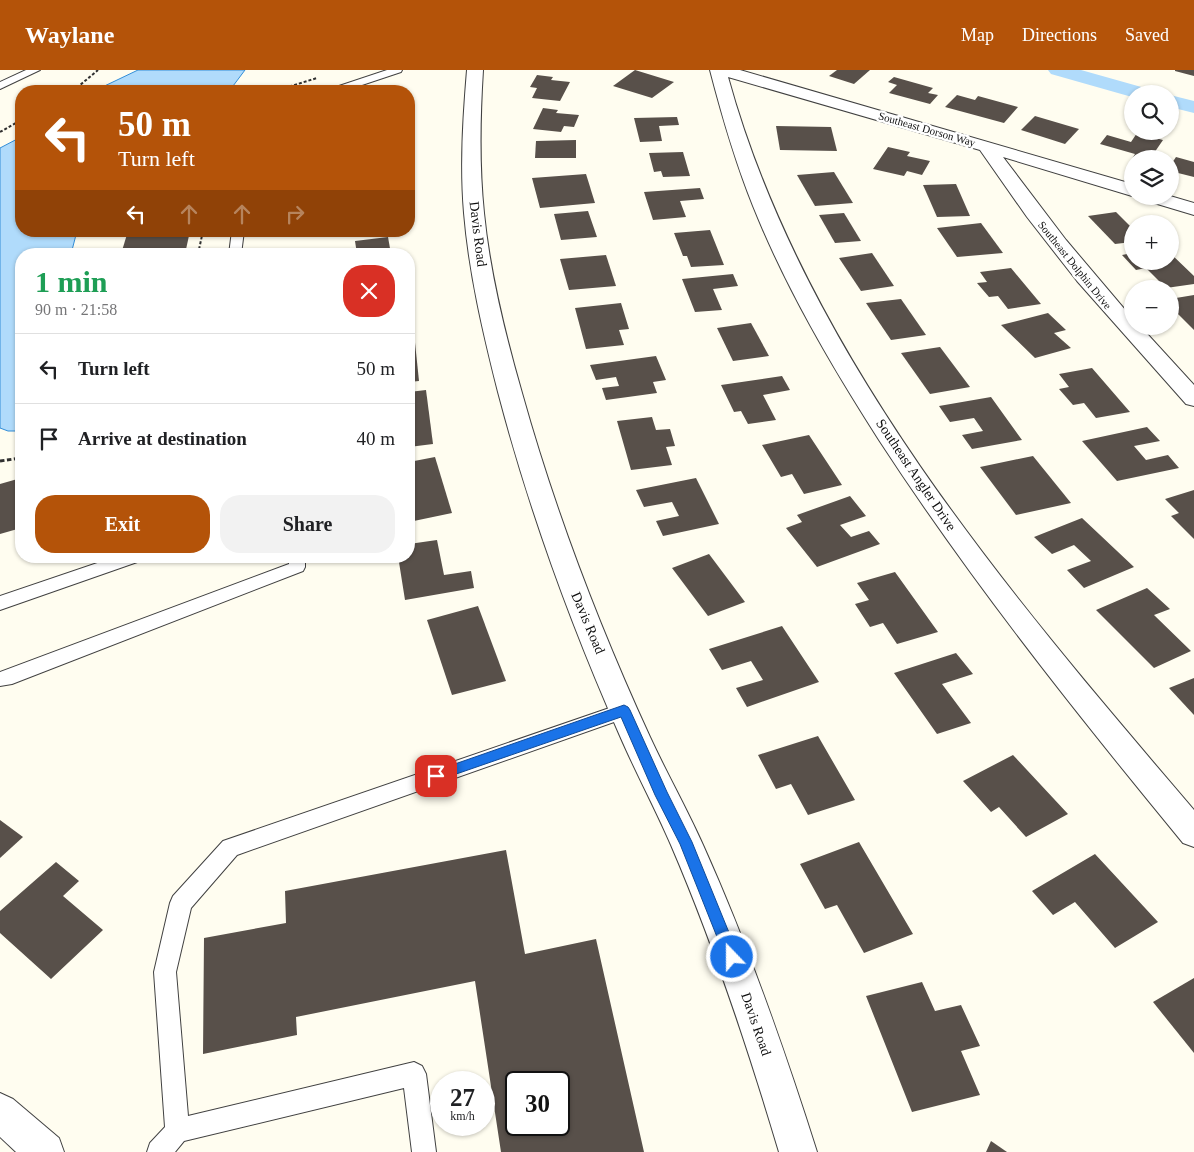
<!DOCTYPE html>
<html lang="en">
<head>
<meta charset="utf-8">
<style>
  body { margin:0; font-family:Georgia,serif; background:#f2f2f2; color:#202124; height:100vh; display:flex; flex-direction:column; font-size:19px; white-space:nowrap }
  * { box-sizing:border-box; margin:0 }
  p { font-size:16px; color:#757577 }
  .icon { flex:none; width:28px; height:28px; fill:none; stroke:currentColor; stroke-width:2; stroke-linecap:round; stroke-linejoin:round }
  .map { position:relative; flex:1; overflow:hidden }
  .drawer { position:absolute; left:15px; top:178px; width:400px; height:315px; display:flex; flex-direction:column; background:#fff; border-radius:20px; box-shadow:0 1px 4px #0004 }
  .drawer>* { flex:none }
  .hud { position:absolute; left:15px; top:15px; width:400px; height:152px; border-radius:20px; box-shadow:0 1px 4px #0004; background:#b45309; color:#fff; overflow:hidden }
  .fabs { position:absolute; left:1124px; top:15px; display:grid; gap:10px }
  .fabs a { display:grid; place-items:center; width:55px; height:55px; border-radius:50%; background:#fff; box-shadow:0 1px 4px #0004; font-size:25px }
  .speed { position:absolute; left:430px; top:1001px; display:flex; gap:10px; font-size:25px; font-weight:700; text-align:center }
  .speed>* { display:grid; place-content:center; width:65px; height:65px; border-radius:50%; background:#fff; box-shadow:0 1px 4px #0004; line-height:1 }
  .speed small { font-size:12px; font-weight:400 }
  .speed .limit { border:2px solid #111; border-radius:8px; background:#fff; color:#111 }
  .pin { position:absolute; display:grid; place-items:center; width:42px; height:42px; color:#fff; margin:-21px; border-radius:10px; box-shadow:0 2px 8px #0006 }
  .me { position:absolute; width:55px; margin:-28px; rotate:338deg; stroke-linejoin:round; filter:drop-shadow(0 0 4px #0008) }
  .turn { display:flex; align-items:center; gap:18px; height:105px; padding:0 20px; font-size:22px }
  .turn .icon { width:65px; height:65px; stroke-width:2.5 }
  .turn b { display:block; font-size:35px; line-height:42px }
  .lanes { display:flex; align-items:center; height:48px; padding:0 20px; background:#0003; justify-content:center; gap:25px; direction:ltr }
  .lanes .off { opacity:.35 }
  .round { display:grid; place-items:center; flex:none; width:52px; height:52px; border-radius:20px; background:#f2f2f2 }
  .overview { display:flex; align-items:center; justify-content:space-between; height:85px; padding:0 20px }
  h1 { font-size:30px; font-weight:700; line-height:38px; color:#1e9e55 }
  .cta { display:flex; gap:10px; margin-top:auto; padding:10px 20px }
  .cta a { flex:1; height:58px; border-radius:20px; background:#b45309; color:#fff; font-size:20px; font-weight:700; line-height:58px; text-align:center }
  .cta a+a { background:#f2f2f2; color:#202124 }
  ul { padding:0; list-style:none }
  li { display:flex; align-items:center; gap:15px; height:70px; padding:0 20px; border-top:1px solid #e0e0e0 }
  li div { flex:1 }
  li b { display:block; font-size:19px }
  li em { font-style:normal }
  header { display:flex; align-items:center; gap:30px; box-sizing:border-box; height:70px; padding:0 25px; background:#b45309; color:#fff }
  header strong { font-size:24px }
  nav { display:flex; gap:28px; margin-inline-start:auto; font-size:18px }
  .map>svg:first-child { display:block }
  .water { fill:#b0dbfb; stroke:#328dd7 }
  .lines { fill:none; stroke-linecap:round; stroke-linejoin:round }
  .canal { fill:#b0dbfb; fill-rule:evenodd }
  .building { fill:#58504a; fill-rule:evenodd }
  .service-casing { stroke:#414141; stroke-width:2 }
  .minor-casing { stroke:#414141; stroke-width:2 }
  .tertiary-casing { stroke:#414141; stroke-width:2 }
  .path-far1 { stroke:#303030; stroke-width:2; stroke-dasharray:3 2; stroke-linecap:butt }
  .path { stroke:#303030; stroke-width:3; stroke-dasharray:4.5 2.5; stroke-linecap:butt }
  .service { fill:#fff; fill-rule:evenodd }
  .minor { fill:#fff; fill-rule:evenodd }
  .tertiary { fill:#fff; fill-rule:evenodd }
  .route { fill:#1a73e8; stroke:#114b97 }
  .labels { text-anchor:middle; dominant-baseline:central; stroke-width:5; stroke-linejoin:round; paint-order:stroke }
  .far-street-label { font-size:11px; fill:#0e0e0e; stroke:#fff }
  .street-label { font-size:14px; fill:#0e0e0e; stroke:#fff }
</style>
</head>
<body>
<header>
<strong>Waylane</strong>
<nav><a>Map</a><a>Directions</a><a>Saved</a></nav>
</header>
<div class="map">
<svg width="1194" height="1082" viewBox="0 0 1194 1082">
  <rect width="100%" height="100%" fill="#fffdf0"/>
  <g class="water">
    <polygon points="138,0 245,0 233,16 227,21 94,21"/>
    <polygon points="21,67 21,161 77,161 71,184 21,184 21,361 8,361 0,358 0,78"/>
  </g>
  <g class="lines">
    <g class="canal">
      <polygon points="1048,0 1081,0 1152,20 1155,24 1132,24 1132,27 1051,4"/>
      <polygon points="1170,25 1194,31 1194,43 1170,37"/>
    </g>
  </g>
  <g class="building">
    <polygon points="635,0 674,12 652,28 613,16"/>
    <polygon points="837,0 870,0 854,14 829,6"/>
    <polygon points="1175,0 1194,0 1194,6 1175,1"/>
    <polygon points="537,5 553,7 551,10 570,12 560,31 532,28 537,18 530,17"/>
    <polygon points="894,7 933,18 928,23 938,25 930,34 889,23 897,15 888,12"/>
    <polygon points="957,25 975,30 978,26 1018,37 1004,53 945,37"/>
    <polygon points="543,38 558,40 556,43 579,45 574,57 564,56 561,62 533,59"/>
    <polygon points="1035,46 1079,59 1065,74 1021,60"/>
    <polygon points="677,47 679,55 659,56 662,71 640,72 634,48"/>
    <polygon points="776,56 831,57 837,81 780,80"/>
    <polygon points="1137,63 1163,70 1150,89 1132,89 1135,84 1100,74 1107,65 1131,72"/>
    <polygon points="576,70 576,88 535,88 536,71"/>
    <polygon points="888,77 910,82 907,86 930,91 922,105 907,101 904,106 873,99"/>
    <polygon points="683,82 690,106 663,107 661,101 654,102 649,83"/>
    <polygon points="1176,87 1194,92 1194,107 1170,101 1170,96"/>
    <polygon points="834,102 853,133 815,136 797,105"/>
    <polygon points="586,104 595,133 540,138 532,108"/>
    <polygon points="956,114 970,146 937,147 923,115"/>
    <polygon points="700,118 704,129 680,131 686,147 653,150 644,122"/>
    <polygon points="588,141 597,167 561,170 554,144"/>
    <polygon points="1116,142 1132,158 1132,172 1115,174 1088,146"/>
    <polygon points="844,143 861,171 835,173 819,145"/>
    <polygon points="981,153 1003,183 957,187 937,158"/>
    <polygon points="710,160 724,195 691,197 687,186 683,186 674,163"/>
    <polygon points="128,161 190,161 185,184 121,184"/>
    <polygon points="388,167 391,184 357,184 355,171"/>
    <polygon points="872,183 894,216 861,221 839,188"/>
    <polygon points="1132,183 1132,191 1170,191 1170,183 1194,206 1194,214 1166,218 1146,198 1136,200 1122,185"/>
    <polygon points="606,185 616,216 569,220 560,189"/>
    <polygon points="1011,198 1041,234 1008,239 998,226 989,227 977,213 987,212 980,202"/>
    <polygon points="733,204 738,216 713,219 722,240 695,242 682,209"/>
    <polygon points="409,215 414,252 409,252"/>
    <polygon points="1194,225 1194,260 1170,236 1170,229"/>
    <polygon points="901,229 926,265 891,270 866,233"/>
    <polygon points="621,233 629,259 619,260 624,275 586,279 575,238"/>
    <polygon points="1048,243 1066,260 1054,263 1071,278 1035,288 1001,255"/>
    <polygon points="751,253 769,286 733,291 717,258"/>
    <polygon points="414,263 419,311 409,312 409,264"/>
    <polygon points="940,277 970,317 930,324 901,283"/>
    <polygon points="656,286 666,310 653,312 657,323 606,330 602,318 619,316 616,307 596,310 590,295"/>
    <polygon points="1092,298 1130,342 1096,348 1084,333 1073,335 1059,319 1069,317 1059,304"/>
    <polygon points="782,306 790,320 763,325 776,350 748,354 741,341 734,342 721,315"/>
    <polygon points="426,320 433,374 409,377 409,322"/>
    <polygon points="991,327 1022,370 972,379 962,365 983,361 974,348 950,352 939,336"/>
    <polygon points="652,347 656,360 670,359 675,376 666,377 672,395 631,400 617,351"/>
    <polygon points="1147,357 1160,371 1134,376 1146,390 1168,385 1179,398 1117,411 1082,371"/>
    <polygon points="809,365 842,415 804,424 792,404 781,407 762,375"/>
    <polygon points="1033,386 1071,433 1016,445 980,397"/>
    <polygon points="435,387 452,443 409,452 409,392"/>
    <polygon points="21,408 21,458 0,464 0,414"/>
    <polygon points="696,408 719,454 663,466 656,451 679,446 672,432 644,437 636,420"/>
    <polygon points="1194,420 1194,469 1171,446 1179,443 1165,429"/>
    <polygon points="850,426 866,446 840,455 851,467 869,461 880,474 817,497 786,458 802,452 797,445"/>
    <polygon points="1082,448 1134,497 1084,518 1067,500 1091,491 1074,475 1052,484 1034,467"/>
    <polygon points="437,470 444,505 471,501 474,518 405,530 398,486 409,486 409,474"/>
    <polygon points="709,484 745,532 708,546 672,498"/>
    <polygon points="895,502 938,562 897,574 883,553 870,557 855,534 869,530 857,513"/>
    <polygon points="1147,518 1170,539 1154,545 1191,581 1154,598 1096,540"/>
    <polygon points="478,536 506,611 452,625 427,550"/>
    <polygon points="782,556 819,612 747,637 736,618 763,610 751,591 722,600 709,579"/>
    <polygon points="956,583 973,604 942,614 971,653 937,664 894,603"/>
    <polygon points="1194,608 1194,645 1169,618"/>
    <polygon points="818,666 855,730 808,745 791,714 776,719 758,685"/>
    <polygon points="1013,685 1068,744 1026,767 999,737 991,742 963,711"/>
    <polygon points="0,750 23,767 0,788"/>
    <polygon points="859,772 913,864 864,883 837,835 825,839 800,794"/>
    <path d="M 506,780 L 525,884 L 596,869 L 644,1082 L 501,1082 L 475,911 L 296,947 L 297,965 L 203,984 L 204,868 L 286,853 L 285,821 ZM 516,1012 L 559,1012 L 559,1055 L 516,1055 Z"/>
    <polygon points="1095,784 1158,852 1115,878 1075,832 1053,845 1032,821"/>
    <polygon points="56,792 79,811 63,826 103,860 51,909 0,863 0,841"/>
    <polygon points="1194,908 1194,983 1153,932"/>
    <polygon points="922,912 935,941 961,935 980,976 961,981 980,1025 912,1042 866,926"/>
    <polygon points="991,1071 1007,1082 986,1082"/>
  </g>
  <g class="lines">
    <defs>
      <g id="service">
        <polygon points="26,0 40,0 0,19 0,12"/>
        <polygon points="387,0 402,0 401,2 344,21 329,21 330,19"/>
        <polygon points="232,161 244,161 241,184 229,184"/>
        <polygon points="118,486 145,486 143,490 0,540 0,526"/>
        <polygon points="289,486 305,486 305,497 303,501 12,614 0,616 0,602 289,494"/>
        <polygon points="624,633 631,636 633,641 631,646 237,785 191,838 176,902 188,1046 414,992 422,996 426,1004 436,1082 412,1082 404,1018 184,1071 175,1082 147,1082 150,1073 165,1057 154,902 170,833 173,826 223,771"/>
      </g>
      <g id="minor">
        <path d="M 467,0 L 483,0 C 480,48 479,95 484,143 C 490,204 505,264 522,323 C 555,441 599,556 650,667 C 667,704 687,739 703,775 C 748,875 784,978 817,1082 L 779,1082 C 748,978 714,875 671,775 C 655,738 636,703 620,666 C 571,555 529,440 498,322 C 483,263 469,203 464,143 C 460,95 463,48 467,0 Z"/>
        <path d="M 710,0 L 740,0 L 1132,114 L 1132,126 L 1003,87 L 1066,170 L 1132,248 L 1132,256 L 1140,256 L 1194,315 L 1194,336 L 1186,334 L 1077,211 L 1027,147 L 980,80 L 728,7 C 804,284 1010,525 1194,740 L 1194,777 L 1183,773 C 1076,643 971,511 879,370 C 831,295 786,218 753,136 C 735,91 722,46 710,0 Z"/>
        <polygon points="1142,126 1170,126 1194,133 1194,145 1144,130"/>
      </g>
      <polygon id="tertiary" points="0,1023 13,1029 59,1068 64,1082 16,1082 0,1067"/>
    </defs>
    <use href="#service" class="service-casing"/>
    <use href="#minor" class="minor-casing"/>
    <use href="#tertiary" class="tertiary-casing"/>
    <g class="path-far1">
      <polyline points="73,21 98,0"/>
      <polyline points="275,21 317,8"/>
      <polyline points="0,62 21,50"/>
      <polyline points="198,184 203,161"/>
    </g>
    <polyline class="path" points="0,391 21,388"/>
    <use href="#service" class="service"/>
    <use href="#minor" class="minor"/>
    <use href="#tertiary" class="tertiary"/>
  </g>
  <polygon class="route" points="624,635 628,637 630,640 667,722 692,772 739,887 737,892 732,894 727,892 680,774 655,725 621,647 436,711 432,710 430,706 432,702"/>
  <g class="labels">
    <g class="far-street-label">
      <text transform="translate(927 59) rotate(16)">Southeast Dorson Way</text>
      <text transform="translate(1075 195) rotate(51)">Southeast Dolphin Drive</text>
    </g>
    <g class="street-label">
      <text transform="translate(478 164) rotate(83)">Davis Road</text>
      <text transform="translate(916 405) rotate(56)">Southeast Angler Drive</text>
      <text transform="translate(588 553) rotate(67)">Davis Road</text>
      <text transform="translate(756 954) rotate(71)">Davis Road</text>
    </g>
  </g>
</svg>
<div class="fabs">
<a><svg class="icon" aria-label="search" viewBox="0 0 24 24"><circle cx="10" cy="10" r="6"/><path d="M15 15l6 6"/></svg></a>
<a><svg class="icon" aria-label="layers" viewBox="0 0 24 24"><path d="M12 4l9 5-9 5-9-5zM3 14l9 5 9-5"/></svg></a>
<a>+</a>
<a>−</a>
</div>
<div class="speed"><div>27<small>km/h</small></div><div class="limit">30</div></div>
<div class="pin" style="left:436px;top:706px;background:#d93025"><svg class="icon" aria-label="arrive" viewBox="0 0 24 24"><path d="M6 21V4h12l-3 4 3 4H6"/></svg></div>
<svg class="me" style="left:732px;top:887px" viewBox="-20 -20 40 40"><circle r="17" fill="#1a73e8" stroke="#fff" stroke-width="3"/><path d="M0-11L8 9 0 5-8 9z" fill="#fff"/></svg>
<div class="hud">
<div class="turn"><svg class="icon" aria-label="left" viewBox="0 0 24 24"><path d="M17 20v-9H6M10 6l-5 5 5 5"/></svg><div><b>50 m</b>Turn left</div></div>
<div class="lanes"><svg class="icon" aria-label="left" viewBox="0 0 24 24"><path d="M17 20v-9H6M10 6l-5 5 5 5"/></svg><svg class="icon off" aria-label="ahead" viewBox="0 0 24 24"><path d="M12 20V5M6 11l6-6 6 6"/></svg><svg class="icon off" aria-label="ahead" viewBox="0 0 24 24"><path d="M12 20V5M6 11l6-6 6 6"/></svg><svg class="icon off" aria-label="right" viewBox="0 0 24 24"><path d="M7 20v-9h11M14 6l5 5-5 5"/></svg></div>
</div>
<section class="drawer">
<div class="overview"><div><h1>1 min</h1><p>90 m · 21:58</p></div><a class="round" style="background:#d93025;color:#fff"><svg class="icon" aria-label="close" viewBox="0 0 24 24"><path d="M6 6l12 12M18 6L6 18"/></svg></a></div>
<ul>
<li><svg class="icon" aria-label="left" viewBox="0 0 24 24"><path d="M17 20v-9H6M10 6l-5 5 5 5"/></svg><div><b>Turn left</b></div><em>50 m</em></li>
<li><svg class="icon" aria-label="arrive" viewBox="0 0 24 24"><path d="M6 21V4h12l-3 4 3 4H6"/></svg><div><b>Arrive at destination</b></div><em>40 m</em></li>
</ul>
<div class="cta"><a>Exit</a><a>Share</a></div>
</section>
</div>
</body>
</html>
